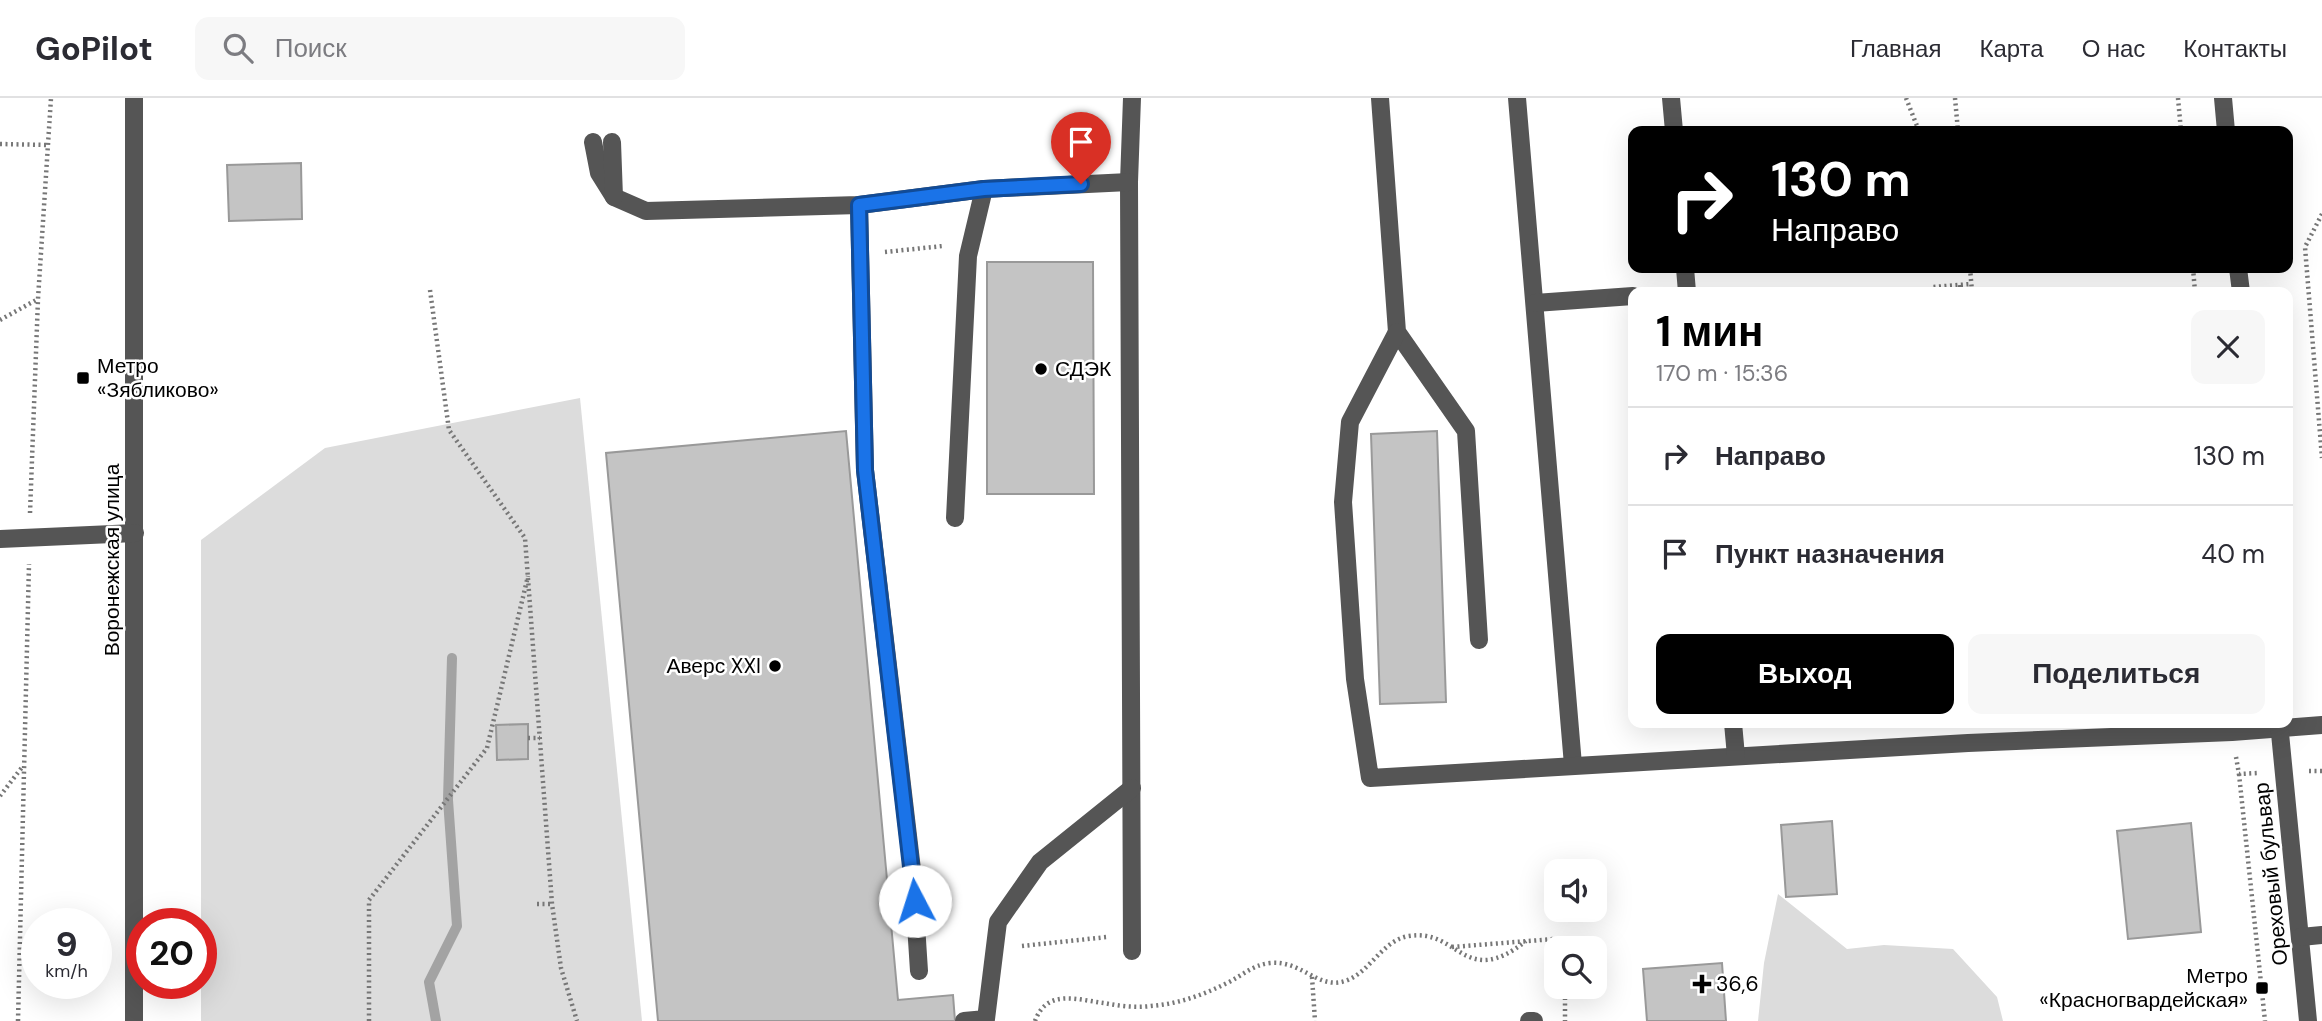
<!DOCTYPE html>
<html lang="ru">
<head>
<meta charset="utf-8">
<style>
  body { margin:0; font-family:"DM Sans",sans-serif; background:#f7f7f7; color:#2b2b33; height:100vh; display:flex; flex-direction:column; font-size:26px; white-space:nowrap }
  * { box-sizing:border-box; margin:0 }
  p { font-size:23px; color:#7c7c81 }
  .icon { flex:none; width:38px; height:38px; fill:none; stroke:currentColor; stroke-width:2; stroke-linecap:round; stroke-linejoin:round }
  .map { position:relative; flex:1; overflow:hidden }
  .side { position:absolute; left:1628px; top:189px; width:665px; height:441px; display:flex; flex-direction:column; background:#fff; border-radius:14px; box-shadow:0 7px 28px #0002 }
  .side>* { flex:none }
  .banner { position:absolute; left:1628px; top:28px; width:665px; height:147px; border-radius:14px; box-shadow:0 7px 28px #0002; background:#000; color:#fff; overflow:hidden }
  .controls { position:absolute; left:1544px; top:761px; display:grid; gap:14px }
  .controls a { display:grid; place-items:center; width:63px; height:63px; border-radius:14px; background:#fff; box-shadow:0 7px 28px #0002; font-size:35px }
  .speed { position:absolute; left:21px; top:810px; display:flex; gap:14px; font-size:35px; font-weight:700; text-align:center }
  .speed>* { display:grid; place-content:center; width:91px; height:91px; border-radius:50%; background:#fff; box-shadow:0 7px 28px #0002; line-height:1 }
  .speed small { font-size:18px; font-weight:400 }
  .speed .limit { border:10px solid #d22; background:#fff; color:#111 }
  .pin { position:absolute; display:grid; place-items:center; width:60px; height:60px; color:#fff; margin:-72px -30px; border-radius:50% 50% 50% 0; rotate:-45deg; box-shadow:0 0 7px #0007 }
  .pin .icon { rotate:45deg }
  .me { position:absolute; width:77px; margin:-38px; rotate:355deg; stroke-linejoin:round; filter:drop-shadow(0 0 5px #0008) }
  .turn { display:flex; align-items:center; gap:24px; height:147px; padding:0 28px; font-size:32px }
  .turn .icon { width:91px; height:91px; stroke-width:2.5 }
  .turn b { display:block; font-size:49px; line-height:60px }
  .round { display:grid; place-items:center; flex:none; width:74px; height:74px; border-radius:14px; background:#f7f7f7 }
  .summary { display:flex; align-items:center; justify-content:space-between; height:119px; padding:0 28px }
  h1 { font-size:42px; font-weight:700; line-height:52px; color:#000 }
  .button { display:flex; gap:14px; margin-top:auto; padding:14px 28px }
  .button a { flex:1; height:80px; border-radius:14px; background:#000; color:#fff; font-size:28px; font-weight:700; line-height:80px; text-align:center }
  .button a+a { background:#f7f7f7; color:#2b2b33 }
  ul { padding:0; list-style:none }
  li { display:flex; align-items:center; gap:21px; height:98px; padding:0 28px; border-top:2px solid #e1e1e2 }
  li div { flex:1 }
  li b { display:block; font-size:26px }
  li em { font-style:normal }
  header { display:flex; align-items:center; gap:42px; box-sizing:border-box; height:98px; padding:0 35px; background:#fff; border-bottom:2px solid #e1e1e2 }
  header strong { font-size:33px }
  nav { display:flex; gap:38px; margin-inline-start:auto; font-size:24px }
  .search { width:490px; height:63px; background:#f7f7f7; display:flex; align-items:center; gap:18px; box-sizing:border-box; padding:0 24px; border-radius:14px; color:#7c7c81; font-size:26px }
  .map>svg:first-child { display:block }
  .green { fill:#dcdcdc }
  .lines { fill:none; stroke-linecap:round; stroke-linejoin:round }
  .stream { stroke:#a3a3a3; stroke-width:10 }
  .building { fill:#c4c4c4; stroke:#999; stroke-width:2 }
  .path { stroke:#777; stroke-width:4.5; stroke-dasharray:2 3.5; stroke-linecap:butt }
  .minor { stroke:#555; stroke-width:18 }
  .route-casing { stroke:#114b97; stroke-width:18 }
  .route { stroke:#1a73e8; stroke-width:12 }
  .poi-dot { fill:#000; stroke:#fff; stroke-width:2.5 }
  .labels { text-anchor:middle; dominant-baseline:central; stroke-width:5; stroke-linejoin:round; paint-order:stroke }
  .poi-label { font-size:21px; fill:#000; stroke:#fff; text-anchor:start }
  .street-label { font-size:21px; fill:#000; stroke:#fff }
</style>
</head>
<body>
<header>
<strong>GoPilot</strong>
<div class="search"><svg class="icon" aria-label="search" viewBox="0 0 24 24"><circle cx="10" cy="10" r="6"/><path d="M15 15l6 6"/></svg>Поиск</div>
<nav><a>Главная</a><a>Карта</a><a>О нас</a><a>Контакты</a></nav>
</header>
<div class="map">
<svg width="2322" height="923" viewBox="0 0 2322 923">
  <rect width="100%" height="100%" fill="#fff"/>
  <g class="green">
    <polygon points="580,300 642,923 201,923 201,442 325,350"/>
    <polygon points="1778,796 1847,851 1884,847 1953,851 1997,899 2003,923 1758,923 1764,865"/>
  </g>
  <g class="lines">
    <polyline class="stream" points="436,923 429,884 457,828 448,702 452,560"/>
  </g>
  <g class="building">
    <polygon points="301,65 302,121 229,123 227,67"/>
    <polygon points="987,164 1093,164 1094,396 987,396"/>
    <polygon points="846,333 898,902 953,897 955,923 658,923 606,355"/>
    <polygon points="1437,333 1446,604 1380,606 1371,336"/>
    <polygon points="528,626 528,661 497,662 496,627"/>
    <polygon points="1832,723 1837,796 1786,799 1781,727"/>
    <polygon points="2191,725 2201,834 2128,841 2117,733"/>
    <polygon points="1722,865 1726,923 1647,923 1643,871"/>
  </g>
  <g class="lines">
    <g class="path">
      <polyline points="1906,0 1919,33"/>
      <polyline points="1955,0 1958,33"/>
      <polyline points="2178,0 2181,33"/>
      <polyline points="0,46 49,47"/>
      <polyline points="2322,116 2305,149 2322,360"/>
      <polyline points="885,154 943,148"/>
      <polyline points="1970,170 1972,194"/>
      <polyline points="2193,170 2195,194"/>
      <polyline points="1960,187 1961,194"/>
      <polyline points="430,192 449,332 525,440 552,806 561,870 577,923"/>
      <polyline points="1933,194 1933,189 1971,186"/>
      <polyline points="0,222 38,201"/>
      <polyline points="30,415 38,201 51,0"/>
      <polyline points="528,640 540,640"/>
      <polyline points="2236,659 2239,676 2258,675"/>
      <polyline points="2309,673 2322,673"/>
      <polyline points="2239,676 2265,923"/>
      <polyline points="0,698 23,668"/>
      <polyline points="537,806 552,806"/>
      <polyline points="1022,848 1107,839"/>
      <polyline points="1452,849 1554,841 1562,844 1564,850"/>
      <polyline points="1312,879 1315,923"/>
      <polyline points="1565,889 1565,923"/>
      <polyline points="18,923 29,466"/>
      <polyline points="369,923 369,802 487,650 528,478"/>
      <path d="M 1035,923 C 1047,890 1078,902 1104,905 C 1119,908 1135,910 1151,908 C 1178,906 1203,897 1227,885 C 1242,878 1252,867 1270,865 C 1302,862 1318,892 1345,883 C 1370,875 1382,842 1409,838 C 1459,830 1464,892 1526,843"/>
    </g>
    <g class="minor">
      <polyline points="134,0 134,923"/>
      <polyline points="1132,0 1129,84 1132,853"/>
      <polyline points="1380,0 1397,234 1466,333 1479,542"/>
      <polyline points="1517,0 1573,667"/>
      <polyline points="1671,0 1674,33"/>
      <polyline points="2223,0 2226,33"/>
      <polyline points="593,44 599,75 614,99 646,113 859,107 984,91 1129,84"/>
      <polyline points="612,44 614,99"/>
      <polyline points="859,107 865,372 913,780 919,873"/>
      <polyline points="1685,170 1687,194"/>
      <polyline points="2238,170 2241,194"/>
      <polyline points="1535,205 1633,198"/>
      <polyline points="1397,234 1350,324 1343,404 1355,581 1370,680 1968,645 2232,634 2322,627"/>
      <polyline points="955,420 968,158 984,91"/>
      <polyline points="0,441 135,435"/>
      <polyline points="1733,625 1736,658"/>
      <polyline points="2279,625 2308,923"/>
      <polyline points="2301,839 2322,837"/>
      <polyline points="964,923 986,921 998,824 1040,764 1132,690"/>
      <polyline points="1529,923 1534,923"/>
    </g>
  </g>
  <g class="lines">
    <defs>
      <polyline id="route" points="915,803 865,372 859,107 984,91 1081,86"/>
    </defs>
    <use href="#route" class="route-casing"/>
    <use href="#route" class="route"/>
  </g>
  <g class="poi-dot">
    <circle cx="1041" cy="271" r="7"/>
    <rect x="76" y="273" width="14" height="14" rx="3.5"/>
    <circle cx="775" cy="568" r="7"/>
    <path d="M1698.5 875.5h7v7h7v7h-7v7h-7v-7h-7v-7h7z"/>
    <rect x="2255" y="883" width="14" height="14" rx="3.5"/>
  </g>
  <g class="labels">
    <g class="poi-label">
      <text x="97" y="268">Метро<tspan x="97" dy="24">«Зябликово»</tspan></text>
      <text x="1055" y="271">СДЭК</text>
      <text x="761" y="568" text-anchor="end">Аверс XXI</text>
      <text x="2248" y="878" text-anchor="end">Метро<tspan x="2248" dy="24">«Красногвардейская»</tspan></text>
      <text x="1716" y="886">36,6</text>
    </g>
    <g class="street-label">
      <text transform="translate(112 462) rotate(-90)">Воронежская улица</text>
      <text transform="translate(2271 776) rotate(-96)">Ореховый бульвар</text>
    </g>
  </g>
</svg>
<div class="controls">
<a><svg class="icon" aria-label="sound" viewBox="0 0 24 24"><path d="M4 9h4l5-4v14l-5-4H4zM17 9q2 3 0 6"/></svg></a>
<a><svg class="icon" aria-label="search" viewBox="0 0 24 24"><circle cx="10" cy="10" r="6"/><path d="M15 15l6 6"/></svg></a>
</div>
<div class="speed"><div>9<small>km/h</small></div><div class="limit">20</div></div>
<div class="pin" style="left:1081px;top:86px;background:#d93025"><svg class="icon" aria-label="arrive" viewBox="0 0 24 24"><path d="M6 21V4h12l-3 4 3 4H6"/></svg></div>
<svg class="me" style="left:915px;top:803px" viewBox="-20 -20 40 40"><circle r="19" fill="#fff"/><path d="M0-13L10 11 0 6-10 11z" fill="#1a73e8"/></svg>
<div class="banner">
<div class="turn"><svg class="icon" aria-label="right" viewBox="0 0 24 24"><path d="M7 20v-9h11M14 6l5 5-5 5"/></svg><div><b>130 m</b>Направо</div></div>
</div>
<section class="side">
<div class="summary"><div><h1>1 мин</h1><p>170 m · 15:36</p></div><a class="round"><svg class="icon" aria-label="close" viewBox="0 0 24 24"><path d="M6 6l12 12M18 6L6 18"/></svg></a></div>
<ul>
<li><svg class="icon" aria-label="right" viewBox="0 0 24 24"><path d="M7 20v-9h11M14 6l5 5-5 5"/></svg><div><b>Направо</b></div><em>130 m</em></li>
<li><svg class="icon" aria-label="arrive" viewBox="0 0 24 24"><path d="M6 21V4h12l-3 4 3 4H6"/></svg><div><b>Пункт назначения</b></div><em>40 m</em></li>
</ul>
<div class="button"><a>Выход</a><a>Поделиться</a></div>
</section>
</div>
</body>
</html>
